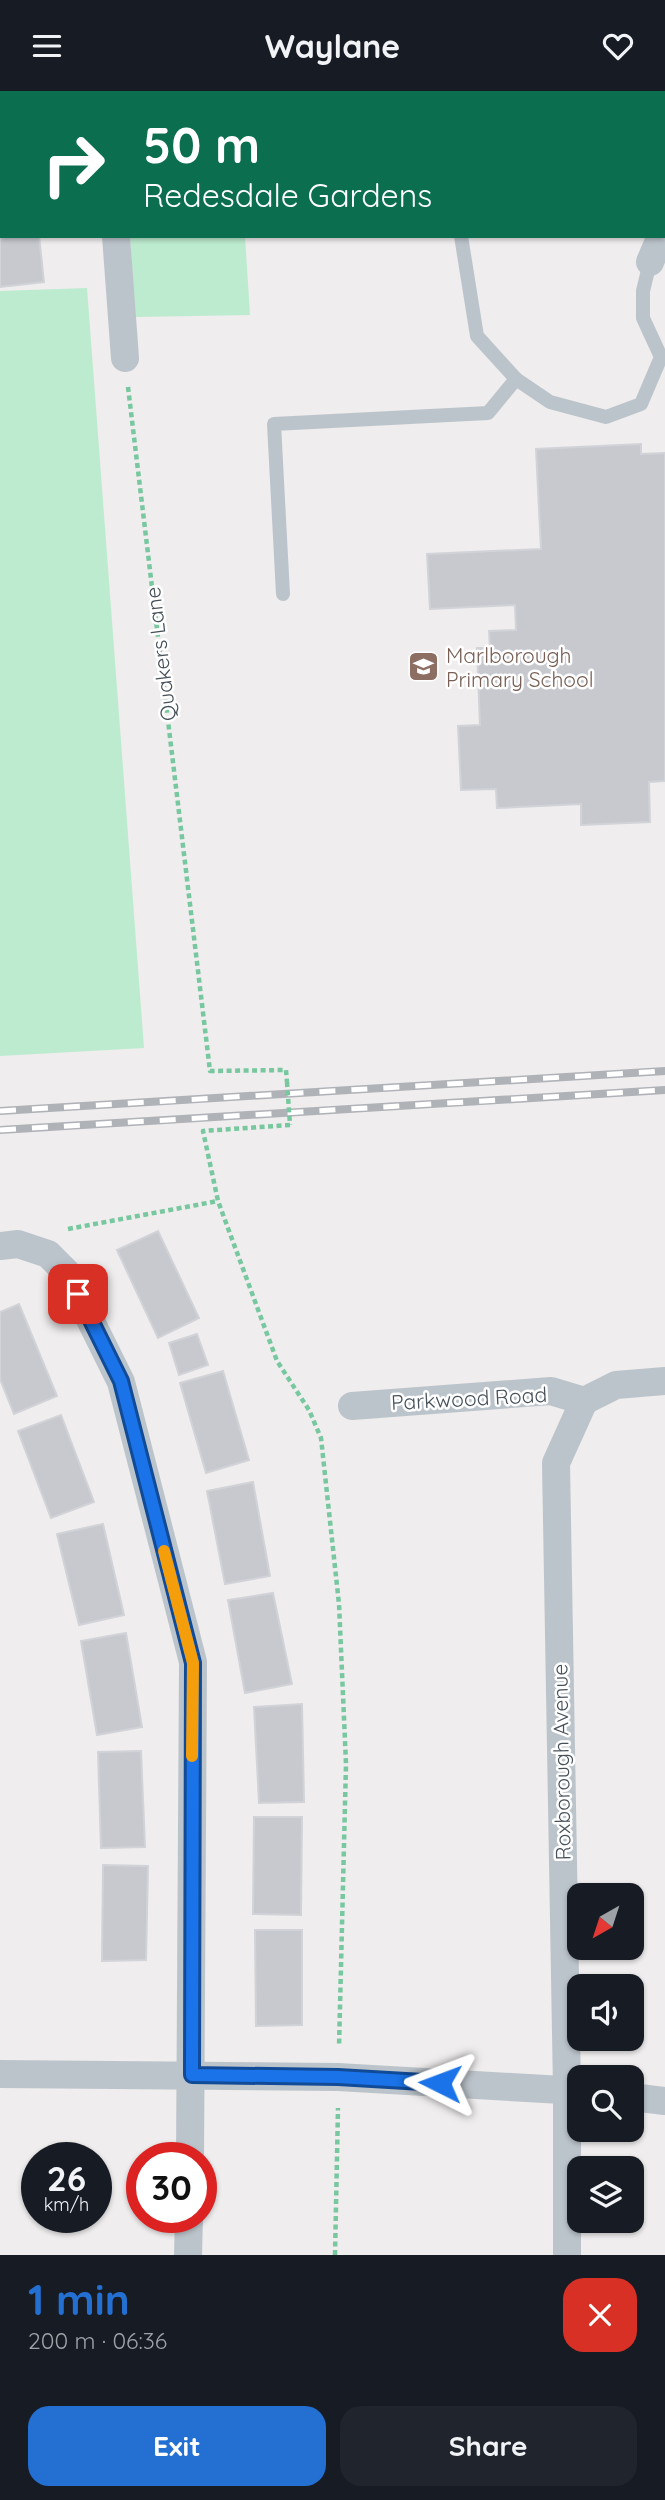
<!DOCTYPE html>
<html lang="en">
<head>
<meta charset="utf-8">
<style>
  body { margin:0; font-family:Quicksand,sans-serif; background:#20242c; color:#f1f3f6; height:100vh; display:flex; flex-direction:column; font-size:26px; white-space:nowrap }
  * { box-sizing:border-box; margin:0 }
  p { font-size:23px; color:#9ea1a6 }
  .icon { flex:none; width:38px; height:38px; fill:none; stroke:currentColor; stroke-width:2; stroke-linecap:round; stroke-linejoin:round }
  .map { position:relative; height:2164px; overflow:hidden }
  .panel { display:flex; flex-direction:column; background:#171b24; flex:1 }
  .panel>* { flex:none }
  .hud { position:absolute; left:0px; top:0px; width:665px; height:147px; box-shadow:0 2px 5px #0004; background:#0b6e4f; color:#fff; overflow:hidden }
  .needle { width:46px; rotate:219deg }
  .tools { position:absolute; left:567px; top:1792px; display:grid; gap:14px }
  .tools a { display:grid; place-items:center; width:77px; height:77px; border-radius:14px; background:#171b24; box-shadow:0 2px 5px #0004; font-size:35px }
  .speed { position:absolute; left:21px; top:2051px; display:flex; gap:14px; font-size:35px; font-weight:700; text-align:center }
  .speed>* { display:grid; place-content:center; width:91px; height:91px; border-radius:50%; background:#171b24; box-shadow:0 2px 5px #0004; line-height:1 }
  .speed small { font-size:18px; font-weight:400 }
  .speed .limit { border:10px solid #d22; background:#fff; color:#111 }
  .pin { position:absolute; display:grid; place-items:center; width:60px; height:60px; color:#fff; margin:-30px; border-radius:14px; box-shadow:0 4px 10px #0006 }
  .me { position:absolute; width:77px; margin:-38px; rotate:273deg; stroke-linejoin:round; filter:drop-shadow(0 0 5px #0008) }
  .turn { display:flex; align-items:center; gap:24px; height:147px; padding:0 28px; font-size:32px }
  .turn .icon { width:91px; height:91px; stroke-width:2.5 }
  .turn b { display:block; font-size:49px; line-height:60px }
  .round { display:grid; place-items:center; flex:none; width:74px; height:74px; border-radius:21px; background:#20242c }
  .head { display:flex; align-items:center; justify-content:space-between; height:119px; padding:0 28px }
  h1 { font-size:42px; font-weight:700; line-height:52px; color:#2470d2 }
  .cta { display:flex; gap:14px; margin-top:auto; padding:14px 28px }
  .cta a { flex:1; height:80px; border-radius:21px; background:#2470d2; color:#fff; font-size:28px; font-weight:700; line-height:80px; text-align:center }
  .cta a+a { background:#20242c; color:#f1f3f6 }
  header { display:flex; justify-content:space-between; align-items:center; height:91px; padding:0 28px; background:#171b24; font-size:32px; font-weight:700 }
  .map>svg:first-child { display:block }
  .green { fill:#bdebcf }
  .building { fill:#c7c9cf; stroke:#d1d3d8; stroke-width:2 }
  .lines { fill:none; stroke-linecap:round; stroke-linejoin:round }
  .path { stroke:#77c79f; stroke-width:4.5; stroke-dasharray:5 3.5; stroke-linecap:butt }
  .service { stroke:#bcc4cb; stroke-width:14 }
  .minor { stroke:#bcc4cb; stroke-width:28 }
  .rail-casing { stroke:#afb2b7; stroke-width:8 }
  .rail { stroke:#fff; stroke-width:5; stroke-dasharray:16; stroke-linecap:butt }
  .path-bridge { stroke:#77c79f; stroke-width:4.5; stroke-dasharray:5 3.5; stroke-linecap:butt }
  .route-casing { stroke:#114b97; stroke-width:18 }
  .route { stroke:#1a73e8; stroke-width:12 }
  .slow { stroke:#f59e0b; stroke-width:12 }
  .labels { text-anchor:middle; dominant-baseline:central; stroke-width:5; stroke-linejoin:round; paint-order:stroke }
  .street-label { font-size:21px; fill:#465059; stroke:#fff }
  .education-label { font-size:21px; fill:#785e54; stroke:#fff; text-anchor:start }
</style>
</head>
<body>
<header><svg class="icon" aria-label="menu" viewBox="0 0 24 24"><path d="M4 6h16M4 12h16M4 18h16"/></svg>Waylane<svg class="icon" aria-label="heart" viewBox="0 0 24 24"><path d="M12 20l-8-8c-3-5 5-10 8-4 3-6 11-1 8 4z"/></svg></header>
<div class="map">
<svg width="665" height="2164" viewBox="0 0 665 2164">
  <rect width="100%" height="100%" fill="#efeded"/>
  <g class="green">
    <rect x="119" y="0" width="180" height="2"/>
    <polygon points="130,145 245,145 250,224 135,226"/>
    <polygon points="87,197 144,957 0,965 0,200"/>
  </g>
  <g class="building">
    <polygon points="0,16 2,16 2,145 39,145 44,191 0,196"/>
    <polygon points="641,353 641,363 665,362 665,690 649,691 650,731 581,734 581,713 497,717 496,698 461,699 458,635 480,634 477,557 490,557 489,540 516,539 515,514 430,518 427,463 541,458 536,358"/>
    <polygon points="158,1140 199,1227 158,1247 117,1159"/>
    <polygon points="19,1213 57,1305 14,1323 0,1288 0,1221"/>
    <polygon points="197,1243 208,1274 179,1284 169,1252"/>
    <polygon points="223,1280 249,1369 206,1382 180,1292"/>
    <polygon points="61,1324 94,1411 51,1427 18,1340"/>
    <polygon points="253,1391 270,1485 225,1493 207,1400"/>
    <polygon points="103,1433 124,1524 79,1534 57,1443"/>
    <polygon points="273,1502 292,1593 245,1602 228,1509"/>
    <polygon points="126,1542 142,1636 97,1644 81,1550"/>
    <polygon points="302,1613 304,1711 259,1712 254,1616"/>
    <polygon points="141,1660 145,1756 101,1757 98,1661"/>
    <polygon points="254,1726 302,1726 301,1824 253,1823"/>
    <polygon points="103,1774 148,1775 146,1869 102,1870"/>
    <polygon points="255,1839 302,1839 302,1934 256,1935"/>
  </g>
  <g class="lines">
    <g class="path">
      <polyline points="128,296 210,980 286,979 287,991"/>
      <polyline points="290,1034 203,1040 218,1110 277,1270 309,1319 321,1347 339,1513 346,1673 339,1956"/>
      <polyline points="68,1138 218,1110"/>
      <polyline points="335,2164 338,2017"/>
    </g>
    <g class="service">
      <polyline points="461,145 477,245 516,288 550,311 606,326 641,313 661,266 643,227 643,200 650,171"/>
      <polyline points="283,503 274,333 488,322 516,288"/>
    </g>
    <g class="minor">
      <polyline points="106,0 106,2"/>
      <polyline points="450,0 450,2"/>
      <polyline points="116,145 125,267"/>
      <polyline points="650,171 661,145"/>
      <polyline points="0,1155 18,1153 48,1163 67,1182 121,1291 193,1571 190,2067"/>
      <polyline points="352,1315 551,1300 584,1310 616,1294 665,1290"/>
      <polyline points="0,1983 338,1986 579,2000"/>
      <polyline points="632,2006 665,2010"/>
      <polyline points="188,2164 189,2126"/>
      <polyline points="567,2164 567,1999 556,1372 584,1310"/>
    </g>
    <defs>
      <g id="rail">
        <polyline points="0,1020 665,980"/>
        <polyline points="0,1039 665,999"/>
      </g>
    </defs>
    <use href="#rail" class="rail-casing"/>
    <use href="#rail" class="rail"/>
    <polyline class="path-bridge" points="287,991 290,1034"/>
  </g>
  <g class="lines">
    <defs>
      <polyline id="route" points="78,1203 121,1290 193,1572 192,1984 338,1986 440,1992"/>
    </defs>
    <use href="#route" class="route-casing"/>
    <use href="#route" class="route"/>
    <polyline class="slow" points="164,1460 193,1572 192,1665"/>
  </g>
  <defs>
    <symbol id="school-square" viewBox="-11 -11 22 22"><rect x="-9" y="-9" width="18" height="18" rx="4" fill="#8d6e63" stroke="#fff"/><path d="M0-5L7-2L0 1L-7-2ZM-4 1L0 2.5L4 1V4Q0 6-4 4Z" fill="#fff"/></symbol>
  </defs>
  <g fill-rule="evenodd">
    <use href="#school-square" x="406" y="558" width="35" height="35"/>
  </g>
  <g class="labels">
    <g class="street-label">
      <text transform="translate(160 563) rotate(-97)">Quakers Lane</text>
      <text transform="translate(469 1307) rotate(-3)">Parkwood Road</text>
      <text transform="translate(561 1671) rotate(-91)">Roxborough Avenue</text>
    </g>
    <g class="education-label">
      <text x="446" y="564">Marlborough<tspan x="446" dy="24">Primary School</tspan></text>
    </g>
  </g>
</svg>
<div class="tools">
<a><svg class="needle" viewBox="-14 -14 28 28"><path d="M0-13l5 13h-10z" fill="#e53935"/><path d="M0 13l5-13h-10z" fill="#9ea1a6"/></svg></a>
<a><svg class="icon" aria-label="sound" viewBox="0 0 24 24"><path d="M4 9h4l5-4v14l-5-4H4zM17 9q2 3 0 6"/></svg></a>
<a><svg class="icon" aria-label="search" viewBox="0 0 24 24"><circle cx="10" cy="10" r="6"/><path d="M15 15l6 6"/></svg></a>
<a><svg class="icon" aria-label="layers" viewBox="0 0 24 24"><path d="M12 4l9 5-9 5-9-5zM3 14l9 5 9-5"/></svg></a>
</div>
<div class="speed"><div>26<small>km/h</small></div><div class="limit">30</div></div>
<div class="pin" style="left:78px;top:1203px;background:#d93025"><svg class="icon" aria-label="arrive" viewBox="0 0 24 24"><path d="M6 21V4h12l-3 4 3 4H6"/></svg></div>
<svg class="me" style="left:440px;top:1992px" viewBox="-20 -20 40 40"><path d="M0-17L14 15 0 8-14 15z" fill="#1a73e8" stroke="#fff" stroke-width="4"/></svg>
<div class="hud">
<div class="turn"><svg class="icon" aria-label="right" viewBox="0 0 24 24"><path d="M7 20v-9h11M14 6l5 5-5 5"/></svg><div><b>50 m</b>Redesdale Gardens</div></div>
</div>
</div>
<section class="panel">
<div class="head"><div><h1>1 min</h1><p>200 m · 06:36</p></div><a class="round" style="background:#d93025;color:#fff"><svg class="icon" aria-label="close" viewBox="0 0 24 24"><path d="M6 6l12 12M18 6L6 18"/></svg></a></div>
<div class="cta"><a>Exit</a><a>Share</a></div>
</section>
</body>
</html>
